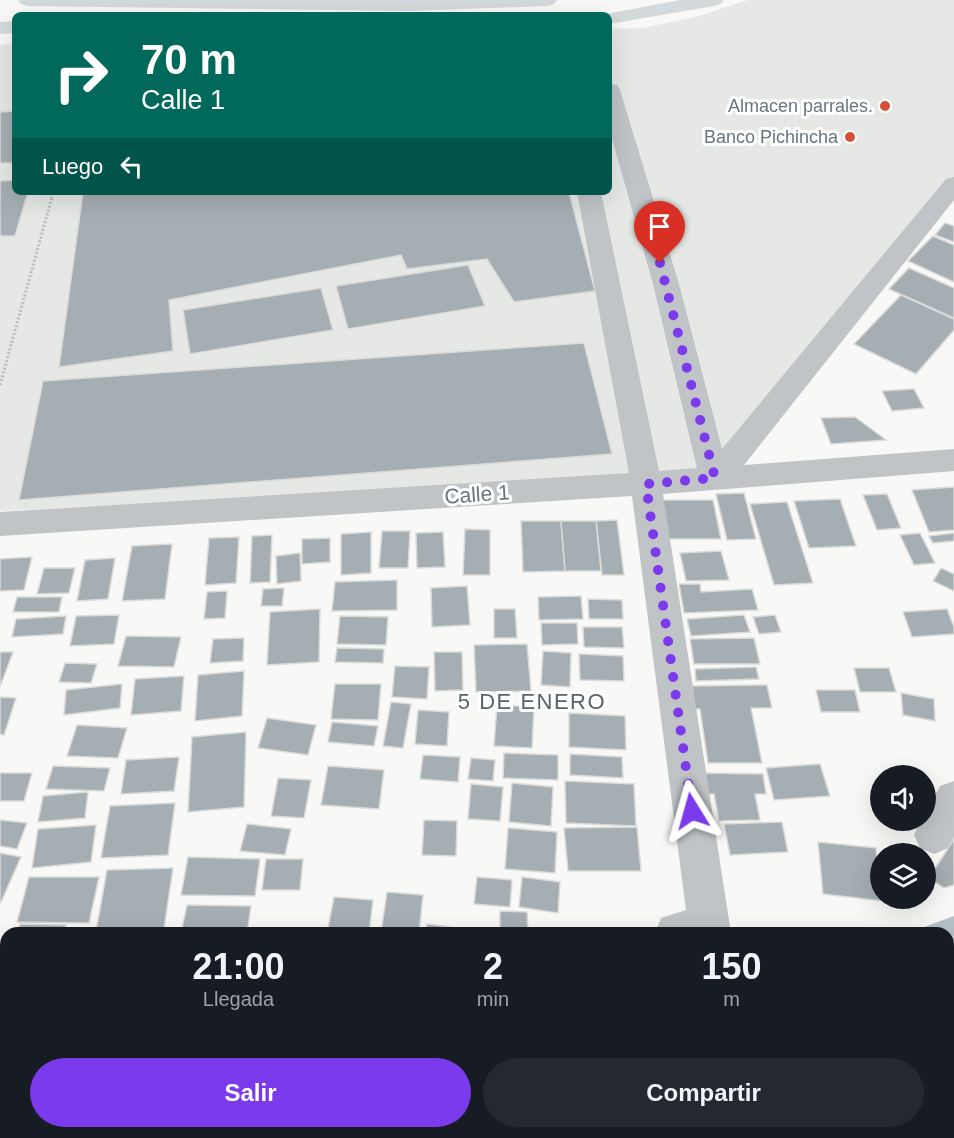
<!DOCTYPE html>
<html lang="es">
<head>
<meta charset="utf-8">
<style>
  body { margin:0; font-family:Helvetica,sans-serif; background:#242831; color:#f1f3f6; height:100vh; display:flex; flex-direction:column; font-size:22px; white-space:nowrap }
  * { box-sizing:border-box; margin:0 }
  p { font-size:20px; color:#9ea1a6 }
  .icon { flex:none; width:33px; height:33px; fill:none; stroke:currentColor; stroke-width:2; stroke-linecap:round; stroke-linejoin:round }
  .map { position:relative; flex:1; overflow:hidden }
  .side { position:absolute; left:0px; top:927px; width:954px; height:212px; display:flex; flex-direction:column; background:#171b24; border-radius:18px 18px 0 0; box-shadow:0 6px 24px #0002 }
  .side>* { flex:none }
  .guide { position:absolute; left:12px; top:12px; width:600px; height:183px; border-radius:9px; box-shadow:0 6px 24px #0002; background:#00695c; color:#fff; overflow:hidden }
  .controls { position:absolute; left:870px; top:765px; display:grid; gap:12px }
  .controls a { display:grid; place-items:center; width:66px; height:66px; border-radius:50%; background:#171b24; box-shadow:0 6px 24px #0002; font-size:30px }
  .pin { position:absolute; display:grid; place-items:center; width:51px; height:51px; color:#fff; margin:-62px -26px; border-radius:50% 50% 50% 0; rotate:-45deg; box-shadow:0 0 6px #0007 }
  .pin .icon { rotate:45deg }
  .me { position:absolute; width:66px; margin:-33px; rotate:352deg; stroke-linejoin:round; filter:drop-shadow(0 0 4px #0008) }
  .turn { display:flex; align-items:center; gap:21px; height:126px; padding:0 30px; font-size:27px }
  .turn .icon { width:78px; height:78px; stroke-width:2.5 }
  .turn b { display:block; font-size:42px; line-height:51px }
  .then { display:flex; align-items:center; height:57px; padding:0 30px; background:#0003; gap:12px; font-size:22px }
  .eta { display:flex; justify-content:space-evenly; align-items:center; height:102px; text-align:center }
  .eta b { font-size:36px; font-weight:700; line-height:42px }
  .primary-button { display:flex; gap:12px; margin-top:auto; padding:12px 30px }
  .primary-button a { flex:1; height:69px; border-radius:36px; background:#7c3aed; color:#fff; font-size:24px; font-weight:700; line-height:69px; text-align:center }
  .primary-button a+a { background:#242831; color:#f1f3f6 }
  .map>svg:first-child { display:block }
  .built { fill:#e6e8e6 }
  .lines { fill:none; stroke-linecap:round; stroke-linejoin:round }
  .river { fill:#b5c2c5; fill-rule:evenodd }
  .building { fill:#a5aeb2; stroke:#dadad8; stroke-width:1.5 }
  .path-far1 { stroke:#babdbf; stroke-width:2; stroke-dasharray:2 2; stroke-linecap:butt }
  .path { stroke:#babdbf; stroke-width:3; stroke-dasharray:2 2; stroke-linecap:butt }
  .minor { fill:#c0c4c7; fill-rule:evenodd }
  .major { fill:#d4d9db; fill-rule:evenodd }
  .route { stroke:#7c3aed; stroke-width:10; stroke-dasharray:0 18 }
  .poi-dot { fill:#d54f3a; stroke:#fff; stroke-width:2 }
  .labels { text-anchor:middle; dominant-baseline:central; stroke-width:6; stroke-linejoin:round; paint-order:stroke }
  .far-poi-label { font-size:18px; fill:#66767e; stroke:#fff; text-anchor:end }
  .street-label { font-size:21px; fill:#66767e; stroke:#fff }
  .neighbourhood-label { font-size:22px; letter-spacing:1.5px; fill:#57646a; stroke:#fff }
</style>
</head>
<body>
<div class="map">
<svg width="954" height="1138" viewBox="0 0 954 1138">
  <rect width="100%" height="100%" fill="#f8f8f6"/>
  <polygon class="built" points="748,0 954,0 954,194 733,474 0,511 0,45 15,44 15,192 609,192 609,29 643,28 699,16"/>
  <g class="lines">
    <g class="river">
      <polygon points="954,916 954,996 948,998 948,933 918,933 919,929"/>
      <polygon points="112,1132 232,1132 230,1138 109,1138"/>
    </g>
  </g>
  <g class="building">
    <polygon points="15,111 15,163 0,163 0,112"/>
    <polygon points="15,180 15,192 28,192 15,236 0,236 0,181"/>
    <polygon points="83,192 569,192 595,291 514,302 487,259 407,269 401,255 169,300 173,351 59,367"/>
    <polygon points="945,223 954,226 954,242 935,235"/>
    <polygon points="933,236 954,245 954,282 908,261"/>
    <polygon points="468,265 485,306 348,329 336,286"/>
    <polygon points="909,268 954,288 954,318 889,289"/>
    <polygon points="321,288 333,330 190,354 183,310"/>
    <polygon points="901,295 954,319 954,330 916,374 854,344"/>
    <polygon points="584,343 612,454 19,500 43,381"/>
    <polygon points="914,389 924,408 892,411 882,391"/>
    <polygon points="855,417 886,440 831,444 821,418"/>
    <polygon points="954,487 954,530 929,532 912,490"/>
    <polygon points="744,493 756,539 727,540 716,494"/>
    <polygon points="887,494 901,528 877,530 863,495"/>
    <polygon points="840,499 856,546 809,548 794,501"/>
    <polygon points="661,500 713,500 721,539 667,539"/>
    <polygon points="787,502 813,583 774,585 750,504"/>
    <polygon points="617,520 624,575 602,575 596,521"/>
    <polygon points="521,521 561,521 565,571 523,572"/>
    <polygon points="561,521 596,521 601,571 565,571"/>
    <polygon points="465,529 490,530 490,575 463,575"/>
    <polygon points="382,531 410,531 408,568 379,568"/>
    <polygon points="371,532 371,573 341,575 341,534"/>
    <polygon points="443,532 445,567 417,568 416,533"/>
    <polygon points="920,533 935,563 914,565 900,535"/>
    <polygon points="954,533 954,541 933,543 929,536"/>
    <polygon points="272,535 270,582 250,583 252,536"/>
    <polygon points="239,537 236,583 205,585 209,538"/>
    <polygon points="330,538 330,562 302,564 302,539"/>
    <polygon points="172,544 165,599 122,601 132,546"/>
    <polygon points="721,551 729,580 686,581 680,553"/>
    <polygon points="300,553 301,581 277,584 276,556"/>
    <polygon points="32,557 24,590 0,591 0,559"/>
    <polygon points="115,558 108,599 77,601 85,560"/>
    <polygon points="44,568 75,568 69,593 37,594"/>
    <polygon points="941,568 954,574 954,591 933,581"/>
    <polygon points="397,580 397,610 332,611 335,582"/>
    <polygon points="679,584 700,584 701,592 752,589 758,610 684,613"/>
    <polygon points="467,586 470,625 432,627 431,588"/>
    <polygon points="284,588 282,606 261,606 263,589"/>
    <polygon points="227,591 225,618 204,619 207,592"/>
    <polygon points="581,596 583,619 539,620 538,597"/>
    <polygon points="17,597 62,597 59,612 13,612"/>
    <polygon points="588,599 622,600 623,619 589,619"/>
    <polygon points="320,609 319,662 267,665 270,612"/>
    <polygon points="494,609 515,609 517,638 494,638"/>
    <polygon points="947,609 954,627 954,634 912,637 903,612"/>
    <polygon points="119,615 114,644 70,646 76,616"/>
    <polygon points="744,615 750,632 691,636 687,619"/>
    <polygon points="775,615 781,632 759,634 753,617"/>
    <polygon points="66,616 63,634 12,637 16,619"/>
    <polygon points="340,616 388,617 386,645 337,644"/>
    <polygon points="541,623 577,623 578,644 542,645"/>
    <polygon points="583,627 622,627 624,648 584,647"/>
    <polygon points="126,636 181,637 174,667 118,666"/>
    <polygon points="244,638 243,661 210,663 213,639"/>
    <polygon points="754,638 760,664 694,664 690,639"/>
    <polygon points="527,644 531,691 476,692 474,645"/>
    <polygon points="337,648 384,649 383,663 335,662"/>
    <polygon points="543,651 571,653 570,687 541,685"/>
    <polygon points="0,652 13,652 0,687"/>
    <polygon points="434,652 462,652 463,690 435,691"/>
    <polygon points="579,654 623,656 624,681 580,680"/>
    <polygon points="65,663 97,664 91,683 59,682"/>
    <polygon points="395,666 429,667 427,699 392,697"/>
    <polygon points="756,667 759,679 696,681 695,669"/>
    <polygon points="854,668 889,668 896,692 860,692"/>
    <polygon points="244,671 242,716 195,721 198,675"/>
    <polygon points="184,676 181,711 131,715 135,679"/>
    <polygon points="122,684 120,708 64,715 66,690"/>
    <polygon points="335,684 381,684 378,720 331,719"/>
    <polygon points="767,685 772,708 751,708 762,763 708,763 700,709 695,709 692,686"/>
    <polygon points="816,690 855,690 860,712 821,712"/>
    <polygon points="901,693 934,699 935,721 903,715"/>
    <polygon points="0,697 16,698 4,735 0,734"/>
    <polygon points="391,702 411,704 403,748 383,746"/>
    <polygon points="497,705 534,707 532,748 494,746"/>
    <polygon points="418,710 449,712 447,746 415,744"/>
    <polygon points="569,713 625,716 626,750 569,747"/>
    <polygon points="267,718 316,725 308,755 258,748"/>
    <polygon points="332,722 378,726 374,746 328,742"/>
    <polygon points="77,725 127,728 118,758 67,756"/>
    <polygon points="246,732 244,807 188,812 192,737"/>
    <polygon points="504,753 558,755 558,780 503,778"/>
    <polygon points="570,754 622,757 623,778 570,775"/>
    <polygon points="423,755 460,757 458,782 420,779"/>
    <polygon points="179,757 174,791 121,794 126,760"/>
    <polygon points="471,758 495,760 493,781 468,779"/>
    <polygon points="820,764 830,796 774,800 766,768"/>
    <polygon points="53,766 110,768 104,791 46,789"/>
    <polygon points="328,766 384,770 379,809 321,805"/>
    <polygon points="0,773 32,773 24,801 0,801"/>
    <polygon points="703,773 763,774 766,794 755,794 760,820 719,821 714,794 705,794"/>
    <polygon points="278,778 311,780 304,818 271,816"/>
    <polygon points="565,781 634,784 636,826 566,823"/>
    <polygon points="512,783 553,787 551,826 509,822"/>
    <polygon points="471,784 503,787 500,821 468,819"/>
    <polygon points="88,792 85,818 38,822 43,796"/>
    <polygon points="175,803 168,855 101,858 110,806"/>
    <polygon points="0,820 27,823 17,849 0,846"/>
    <polygon points="424,820 457,821 456,856 422,855"/>
    <polygon points="782,822 788,852 730,855 724,824"/>
    <polygon points="247,824 291,829 285,855 240,851"/>
    <polygon points="96,825 91,862 32,868 38,829"/>
    <polygon points="637,827 641,871 568,871 564,828"/>
    <polygon points="508,828 557,832 555,873 505,869"/>
    <polygon points="954,839 954,885 944,888 929,878"/>
    <polygon points="818,842 876,848 880,898 883,901 823,894"/>
    <polygon points="0,853 21,857 1,902 0,902"/>
    <polygon points="188,857 260,859 255,896 181,895"/>
    <polygon points="266,859 303,859 300,890 262,890"/>
    <polygon points="173,868 164,929 96,931 107,870"/>
    <polygon points="29,877 99,877 89,923 17,922"/>
    <polygon points="477,877 512,880 510,907 474,904"/>
    <polygon points="522,877 560,882 558,913 519,907"/>
    <polygon points="387,892 423,895 419,933 381,933"/>
    <polygon points="334,897 373,900 369,933 327,933"/>
    <polygon points="187,905 251,906 247,933 181,933"/>
    <polygon points="500,911 527,912 528,933 500,933"/>
    <polygon points="20,924 66,925 64,933 17,933"/>
    <polygon points="427,924 451,927 451,933 426,933"/>
    <polygon points="859,1132 905,1132 907,1138 861,1138"/>
  </g>
  <g class="lines">
    <polyline class="path-far1" points="51,199 53,192"/>
    <polyline class="path" points="0,385 52,197"/>
    <g class="minor">
      <polygon points="609,84 617,85 620,90 679,284 722,449 946,179 954,177 954,200 744,465 954,449 954,471 663,494 731,933 655,933 661,918 686,910 632,496 0,536 0,512 629,473 577,192 601,192 659,471 697,468 653,284 609,128"/>
      <polygon points="954,781 954,837 948,848 934,854 920,848 914,835 921,820 926,820 926,812 940,786"/>
      <polygon points="0,998 6,1001 6,1046 0,1043"/>
      <polygon points="715,1132 761,1132 762,1138 716,1138"/>
    </g>
    <g class="major">
      <polygon points="18,0 557,0 554,4 547,6 410,11 28,6 21,4"/>
      <polygon points="680,0 724,0 721,4 714,6 609,24 609,15 601,15"/>
      <polygon points="15,21 15,33 0,34 0,22"/>
    </g>
  </g>
  <g class="lines">
    <polyline class="route" points="660,263 715,478 646,484 692,811"/>
  </g>
  <g class="poi-dot">
    <circle cx="885" cy="106" r="6"/>
    <circle cx="850" cy="137" r="6"/>
  </g>
  <g class="labels">
    <g class="far-poi-label">
      <text x="873" y="106">Almacen parrales.</text>
      <text x="838" y="137">Banco Pichincha</text>
    </g>
    <g class="street-label">
      <text transform="translate(477 494) rotate(-4)">Calle 1</text>
    </g>
    <g class="neighbourhood-label">
      <text x="532" y="701">5 DE ENERO</text>
    </g>
  </g>
</svg>
<div class="controls">
<a><svg class="icon" aria-label="sound" viewBox="0 0 24 24"><path d="M4 9h4l5-4v14l-5-4H4zM17 9q2 3 0 6"/></svg></a>
<a><svg class="icon" aria-label="layers" viewBox="0 0 24 24"><path d="M12 4l9 5-9 5-9-5zM3 14l9 5 9-5"/></svg></a>
</div>
<div class="pin" style="left:660px;top:263px;background:#d93025"><svg class="icon" aria-label="arrive" viewBox="0 0 24 24"><path d="M6 21V4h12l-3 4 3 4H6"/></svg></div>
<svg class="me" style="left:692px;top:811px" viewBox="-20 -20 40 40"><path d="M0-17L14 15 0 8-14 15z" fill="#7c3aed" stroke="#fff" stroke-width="4"/></svg>
<div class="guide">
<div class="turn"><svg class="icon" aria-label="right" viewBox="0 0 24 24"><path d="M7 20v-9h11M14 6l5 5-5 5"/></svg><div><b>70 m</b>Calle 1</div></div>
<div class="then">Luego<svg class="icon" aria-label="left" viewBox="0 0 24 24"><path d="M17 20v-9H6M10 6l-5 5 5 5"/></svg></div>
</div>
<section class="side">
<div class="eta">
<div><b>21:00</b><p>Llegada</p></div>
<div><b>2</b><p>min</p></div>
<div><b>150</b><p>m</p></div>
</div>
<div class="primary-button"><a>Salir</a><a>Compartir</a></div>
</section>
</div>
</body>
</html>
